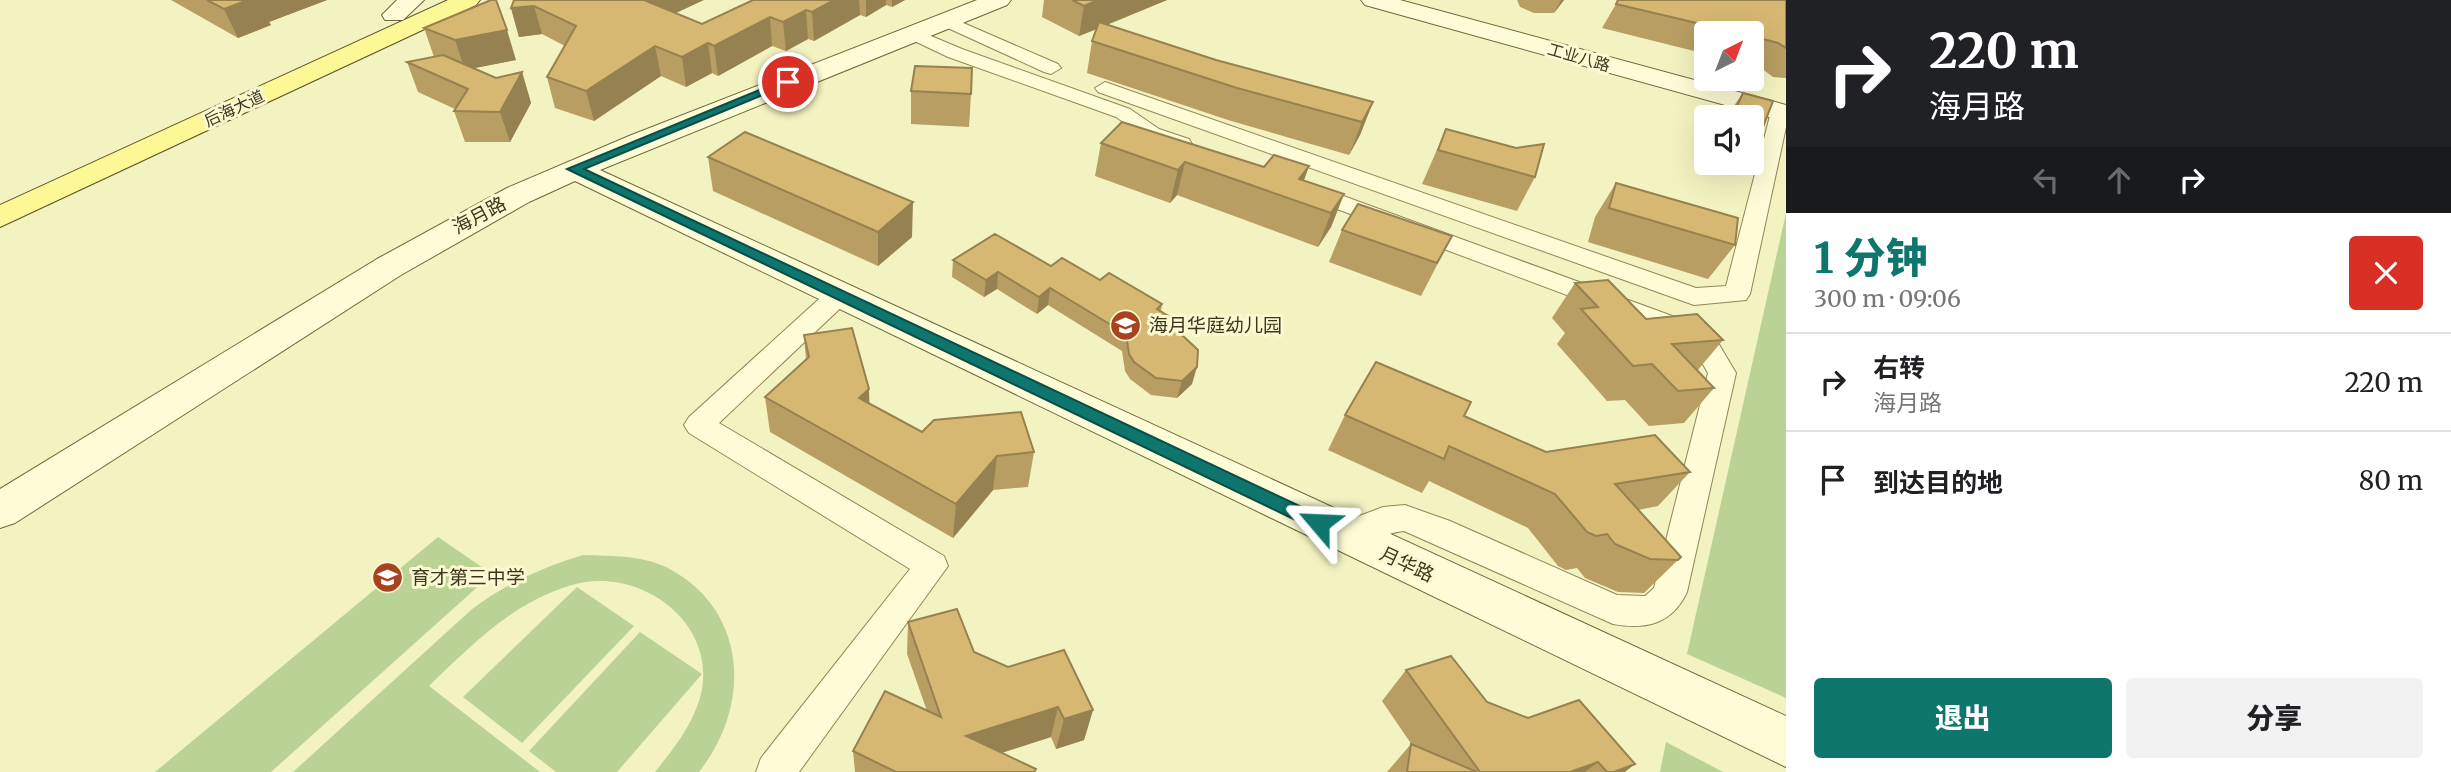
<!DOCTYPE html>
<html lang="zh">
<head>
<meta charset="utf-8">
<style>
  body { margin:0; font-family:Merriweather,"Noto Sans SC",serif; background:#f2f2f2; color:#202124; height:100vh; display:flex; flex-direction:column; font-size:26px; white-space:nowrap }
  * { box-sizing:border-box; margin:0 }
  p { font-size:23px; color:#757577 }
  .icon { flex:none; width:38px; height:38px; fill:none; stroke:currentColor; stroke-width:2; stroke-linecap:round; stroke-linejoin:round }
  .map { position:relative; flex:1; overflow:hidden }
  .drawer { display:flex; flex-direction:column; background:#fff; width:665px }
  .drawer>* { flex:none }
  .top-card { background:#202124; color:#fff; overflow:hidden }
  .needle { width:46px; rotate:42deg }
  .controls { position:absolute; left:1694px; top:21px; display:grid; gap:14px }
  .controls a { display:grid; place-items:center; width:70px; height:70px; border-radius:7px; background:#fff; box-shadow:0 7px 28px #0002; font-size:35px }
  .pin { position:absolute; display:grid; place-items:center; width:60px; height:60px; color:#fff; margin:-30px; border:4px solid #fff; border-radius:50%; box-shadow:0 2px 7px #0007 }
  .me { position:absolute; width:77px; margin:-38px; rotate:296deg; stroke-linejoin:round; filter:drop-shadow(0 0 5px #0008) }
  .turn { display:flex; align-items:center; gap:24px; height:147px; padding:0 28px; font-size:32px }
  .turn .icon { width:91px; height:91px; stroke-width:2.5 }
  .turn b { display:block; font-size:49px; line-height:60px }
  .lanes { display:flex; align-items:center; height:66px; padding:0 28px; background:#0003; justify-content:center; gap:35px; direction:ltr }
  .lanes .off { opacity:.35 }
  .round { display:grid; place-items:center; flex:none; width:74px; height:74px; border-radius:7px; background:#f2f2f2 }
  .summary { display:flex; align-items:center; justify-content:space-between; height:119px; padding:0 28px }
  h1 { font-size:42px; font-weight:800; line-height:52px; color:#0f766e }
  .action { display:flex; gap:14px; margin-top:auto; padding:14px 28px }
  .action a { flex:1; height:80px; border-radius:7px; background:#0f766e; color:#fff; font-size:28px; font-weight:800; line-height:80px; text-align:center }
  .action a+a { background:#f2f2f2; color:#202124 }
  ul { padding:0; list-style:none }
  li { display:flex; align-items:center; gap:21px; height:98px; padding:0 28px; border-top:2px solid #e0e0e0 }
  li div { flex:1 }
  li b { display:block; font-size:26px }
  li em { font-style:normal }
  main { display:flex; flex:1; min-height:0 }
  .map>svg:first-child { display:block }
  .green { fill:#bad394 }
  .lines { fill:none; stroke-linecap:round; stroke-linejoin:round }
  .street-casing { stroke:#908556; stroke-width:2 }
  .secondary-casing { stroke:#726539; stroke-width:2 }
  .primary-casing { stroke:#5d502b; stroke-width:2 }
  .street { fill:#fdfcd6; fill-rule:evenodd }
  .secondary { fill:#fdfcd6; fill-rule:evenodd }
  .primary { fill:#fbf895; fill-rule:evenodd }
  .wall { fill:#b89e62 }
  .shaded-wall { fill:#968150 }
  .building { fill:#d6b872; stroke:#968150; stroke-width:2 }
  .route { fill:#0f766e; stroke:#0a4d48; stroke-width:2 }
  .labels { text-anchor:middle; dominant-baseline:central; stroke-width:6; stroke-linejoin:round; paint-order:stroke }
  .far-street-label { font-size:16px; fill:#3e361c; stroke:#faf9d2 }
  .street-label { font-size:19px; fill:#3e361c; stroke:#faf9d2 }
  .poi-label { font-size:19px; fill:#3e361c; stroke:#faf9d2; text-anchor:start }
</style>
</head>
<body>
<main>
<div class="map">
<svg width="1786" height="772" viewBox="0 0 1786 772">
  <rect width="100%" height="100%" fill="#f3f3c1"/>
  <g class="green">
    <polygon points="1786,213 1786,698 1687,654"/>
    <polygon points="438,537 492,574 271,772 155,772"/>
    <path d="M 583,555 C 612,556 642,555 668,568 C 748,610 752,705 699,772 L 655,772 C 675,747 696,721 702,689 C 714,619 637,566 572,585 C 513,602 472,645 429,686 L 540,772 L 293,772 L 471,610 C 507,583 541,568 583,555 Z"/>
    <polygon points="577,587 634,626 522,743 463,697"/>
    <polygon points="640,632 702,674 617,772 556,772 529,751"/>
    <polygon points="1666,742 1723,772 1660,772"/>
  </g>
  <g class="lines">
    <defs>
      <g id="street">
        <polygon points="945,15 1058,64 1061,68 1051,74 1044,72 939,24 936,20 939,16"/>
        <polygon points="912,28 962,49 1130,109 1159,129 1189,139 1192,144 1181,150 1145,137 1116,117 948,57 906,37 903,33"/>
        <polygon points="1105,82 1696,288 1726,286 1772,108 1786,108 1786,127 1750,294 1746,300 1694,305 1098,92 1095,88"/>
        <path d="M 1305,182 L 1686,321 L 1717,341 L 1736,373 L 1687,592 C 1672,624 1646,630 1613,624 L 1404,531 C 1381,533 1355,552 1333,544 L 1328,535 L 1333,526 L 1383,507 L 1405,505 L 1450,521 L 1617,595 L 1645,596 L 1654,588 L 1708,373 L 1697,354 L 1668,333 L 1297,194 L 1294,189 Z"/>
        <polygon points="839,287 848,289 852,295 848,301 719,423 944,556 948,566 799,772 756,772 761,758 910,569 689,433 684,425 689,417 830,289"/>
      </g>
      <g id="secondary">
        <polygon points="397,0 424,0 403,20 385,20 382,15"/>
        <polygon points="977,0 1011,0 1007,5 600,170 1786,716 1786,767 575,181 529,202 401,275 15,523 0,528 0,489 377,259 507,188 629,136"/>
        <polygon points="1361,0 1400,0 1786,105 1786,122 1365,5"/>
      </g>
      <polygon id="primary" points="448,0 480,0 476,5 0,227 0,205"/>
    </defs>
    <use href="#street" class="street-casing"/>
    <use href="#secondary" class="secondary-casing"/>
    <use href="#primary" class="primary-casing"/>
    <use href="#street" class="street"/>
    <use href="#secondary" class="secondary"/>
    <use href="#primary" class="primary"/>
  </g>
  <g class="wall">
    <polygon points="171,0 327,0 269,22 271,25 238,38"/>
    <polygon points="514,0 676,13 702,24 753,0 905,0 892,7 886,5 866,17 860,15 814,41 808,39 786,51 772,46 718,76 712,73 686,87 661,76 594,121 555,108 547,77 565,46 542,34 519,37 511,8"/>
    <polygon points="1044,0 1167,0 1107,25 1216,60 1373,102 1360,135 1349,155 1228,120 1087,73 1092,41 1097,29 1079,36 1042,17"/>
    <polygon points="1517,0 1564,0 1554,13 1534,13 1520,7"/>
    <polygon points="1786,0 1786,78 1773,77 1761,68 1752,66 1752,33 1706,33 1706,54 1602,28 1616,4"/>
    <polygon points="424,28 516,60 473,68 496,78 522,72 531,103 510,142 465,142 454,111 455,109 418,92 407,62 434,57"/>
    <polygon points="911,91 971,94 969,127 911,124"/>
    <polygon points="1743,93 1763,127 1752,143 1752,117 1726,117"/>
    <polygon points="1446,129 1535,177 1517,211 1422,184"/>
    <polygon points="1101,143 1264,167 1309,166 1304,180 1344,194 1331,227 1318,247 1177,195 1170,203 1095,176"/>
    <polygon points="708,157 912,237 878,266 713,191"/>
    <polygon points="1616,183 1735,245 1708,279 1588,242 1595,217"/>
    <polygon points="1342,230 1452,236 1421,296 1329,262"/>
    <polygon points="953,260 1051,266 1100,280 1162,304 1161,311 1169,323 1192,384 1177,398 1151,395 1130,379 1125,371 1122,351 1048,305 1037,314 997,289 984,297 952,277"/>
    <polygon points="1575,283 1646,319 1723,340 1697,371 1714,388 1684,423 1649,426 1625,400 1607,401 1557,344 1565,333 1552,318"/>
    <polygon points="804,335 869,389 869,404 922,432 1034,452 1028,487 993,490 953,538 770,432 765,397 806,360"/>
    <polygon points="1345,415 1464,416 1546,452 1690,472 1658,506 1638,510 1681,557 1644,593 1618,592 1585,578 1577,568 1566,570 1558,566 1528,528 1429,481 1422,493 1328,450"/>
    <polygon points="908,622 974,652 1093,710 1084,740 1056,749 1051,737 1002,753 1035,772 855,772 853,751 927,711 907,654"/>
    <polygon points="1406,670 1487,702 1625,772 1387,772 1411,744 1412,745 1382,701"/>
  </g>
  <g class="shaded-wall">
    <polygon points="248,0 327,0 269,22 271,25 238,38 224,9"/>
    <polygon points="640,0 704,0 646,27"/>
    <polygon points="834,0 859,0 860,15 814,41 812,12"/>
    <polygon points="866,0 886,0 886,5 866,17"/>
    <polygon points="892,0 905,0 892,7"/>
    <polygon points="1098,0 1167,0 1079,36 1084,6"/>
    <polygon points="1561,0 1564,0 1554,13"/>
    <polygon points="534,6 542,34 519,37 511,8"/>
    <polygon points="806,10 808,39 786,51 783,22"/>
    <polygon points="770,17 772,46 718,76 714,46"/>
    <polygon points="507,30 516,60 465,70 455,40"/>
    <polygon points="708,43 712,73 686,87 682,57"/>
    <polygon points="655,46 661,76 594,121 586,91"/>
    <polygon points="522,72 531,103 510,142 500,112"/>
    <polygon points="1373,102 1360,135 1349,155 1362,122"/>
    <polygon points="1185,162 1177,195 1170,203 1178,170"/>
    <polygon points="1309,166 1297,199 1299,179"/>
    <polygon points="1344,194 1331,227 1318,247 1331,213"/>
    <polygon points="913,202 912,237 878,266 878,232"/>
    <polygon points="998,272 997,289 984,297 986,280"/>
    <polygon points="1050,288 1048,305 1037,314 1039,297"/>
    <polygon points="1197,367 1192,384 1177,398 1182,381"/>
    <polygon points="869,389 870,424 859,398"/>
    <polygon points="997,456 993,490 953,538 956,504"/>
    <polygon points="1058,707 1051,737 962,765 966,736"/>
    <polygon points="1093,710 1084,740 1056,749 1064,719"/>
    <polygon points="1598,762 1585,772 1570,772"/>
    <polygon points="1635,764 1625,772 1614,772"/>
  </g>
  <g class="building">
    <polygon points="207,0 248,0 224,9"/>
    <polygon points="491,0 496,0 507,30 455,40 424,28"/>
    <polygon points="514,0 644,0 702,24 753,0 834,0 812,12 806,10 783,22 770,17 714,46 708,43 682,57 655,46 586,91 547,77 576,26 534,6 511,8"/>
    <polygon points="1072,0 1098,0 1084,6"/>
    <polygon points="1618,0 1786,0 1786,48 1778,43 1752,36 1752,33 1739,33 1616,4"/>
    <polygon points="1099,22 1216,60 1373,102 1362,122 1237,88 1092,41"/>
    <polygon points="443,55 496,78 522,72 500,112 454,111 468,89 407,62"/>
    <polygon points="915,66 972,68 971,94 911,91"/>
    <polygon points="1743,93 1773,101 1763,127 1752,124 1752,117 1732,117"/>
    <polygon points="1122,122 1264,167 1274,155 1309,166 1299,179 1344,194 1331,213 1185,162 1178,170 1101,143"/>
    <polygon points="1446,129 1516,148 1544,144 1535,177 1438,150"/>
    <polygon points="745,132 913,202 878,232 708,157"/>
    <polygon points="1616,183 1738,218 1735,245 1609,208"/>
    <polygon points="1358,204 1452,236 1437,263 1342,230"/>
    <polygon points="995,234 1051,266 1062,258 1100,280 1109,273 1162,304 1157,309 1170,317 1166,320 1198,350 1197,367 1182,381 1156,378 1134,362 1129,354 1126,334 1050,288 1039,297 998,272 986,280 953,260"/>
    <polygon points="1608,280 1646,319 1697,314 1723,340 1672,344 1714,388 1678,391 1652,364 1633,366 1581,309 1598,307 1575,283"/>
    <polygon points="852,328 869,389 859,398 922,432 934,420 1021,412 1034,452 997,456 956,504 765,397 809,357 804,335"/>
    <polygon points="1376,362 1471,402 1464,416 1546,452 1655,435 1690,472 1615,484 1681,557 1678,560 1650,559 1615,544 1607,534 1596,536 1587,532 1555,494 1449,446 1444,459 1345,415"/>
    <polygon points="957,609 974,652 1008,667 1064,650 1093,710 1064,719 1058,707 966,736 1036,769 1034,772 896,772 853,751 885,691 941,717 908,622"/>
    <polygon points="1451,656 1487,702 1528,718 1579,700 1635,764 1614,772 1607,772 1598,762 1570,772 1480,772 1406,670"/>
    <polygon points="1411,744 1477,772 1407,772"/>
  </g>
  <polygon class="route" points="784,80 794,82 584,169 1325,518 1328,523 1325,528 1312,528 567,169"/>
  <defs>
    <symbol id="school-disc" viewBox="-11 -11 22 22"><circle r="9.5" fill="#a7441e" stroke="#faf9d2"/><path d="M0-5L7-2L0 1L-7-2ZM-4 1L0 2.5L4 1V4Q0 6-4 4Z" fill="#fff"/></symbol>
  </defs>
  <g fill-rule="evenodd">
    <use href="#school-disc" x="1108" y="308" width="35" height="35"/>
    <use href="#school-disc" x="370" y="560" width="35" height="35"/>
  </g>
  <g class="labels">
    <g class="far-street-label">
      <text transform="translate(1579 57) rotate(16)">工业八路</text>
      <text transform="translate(234 108) rotate(-25)">后海大道</text>
    </g>
    <g class="street-label">
      <text transform="translate(479 215) rotate(-28)">海月路</text>
      <text transform="translate(1407 564) rotate(25)">月华路</text>
    </g>
    <g class="poi-label">
      <text x="1149" y="325">海月华庭幼儿园</text>
      <text x="411" y="577">育才第三中学</text>
    </g>
  </g>
</svg>
<div class="controls">
<a><svg class="needle" viewBox="-14 -14 28 28"><path d="M0-13l5 13h-10z" fill="#e53935"/><path d="M0 13l5-13h-10z" fill="#757577"/></svg></a>
<a><svg class="icon" aria-label="sound" viewBox="0 0 24 24"><path d="M4 9h4l5-4v14l-5-4H4zM17 9q2 3 0 6"/></svg></a>
</div>
<div class="pin" style="left:788px;top:82px;background:#d93025"><svg class="icon" aria-label="arrive" viewBox="0 0 24 24"><path d="M6 21V4h12l-3 4 3 4H6"/></svg></div>
<svg class="me" style="left:1319px;top:523px" viewBox="-20 -20 40 40"><path d="M0-17L14 15 0 8-14 15z" fill="#0f766e" stroke="#fff" stroke-width="4"/></svg>
</div>
<section class="drawer">
<div class="top-card">
<div class="turn"><svg class="icon" aria-label="right" viewBox="0 0 24 24"><path d="M7 20v-9h11M14 6l5 5-5 5"/></svg><div><b>220 m</b>海月路</div></div>
<div class="lanes"><svg class="icon off" aria-label="left" viewBox="0 0 24 24"><path d="M17 20v-9H6M10 6l-5 5 5 5"/></svg><svg class="icon off" aria-label="ahead" viewBox="0 0 24 24"><path d="M12 20V5M6 11l6-6 6 6"/></svg><svg class="icon" aria-label="right" viewBox="0 0 24 24"><path d="M7 20v-9h11M14 6l5 5-5 5"/></svg></div>
</div>
<div class="summary"><div><h1>1 分钟</h1><p>300 m · 09:06</p></div><a class="round" style="background:#d93025;color:#fff"><svg class="icon" aria-label="close" viewBox="0 0 24 24"><path d="M6 6l12 12M18 6L6 18"/></svg></a></div>
<ul>
<li><svg class="icon" aria-label="right" viewBox="0 0 24 24"><path d="M7 20v-9h11M14 6l5 5-5 5"/></svg><div><b>右转</b><p>海月路</p></div><em>220 m</em></li>
<li><svg class="icon" aria-label="arrive" viewBox="0 0 24 24"><path d="M6 21V4h12l-3 4 3 4H6"/></svg><div><b>到达目的地</b></div><em>80 m</em></li>
</ul>
<div class="action"><a>退出</a><a>分享</a></div>
</section>
</main>
</body>
</html>
